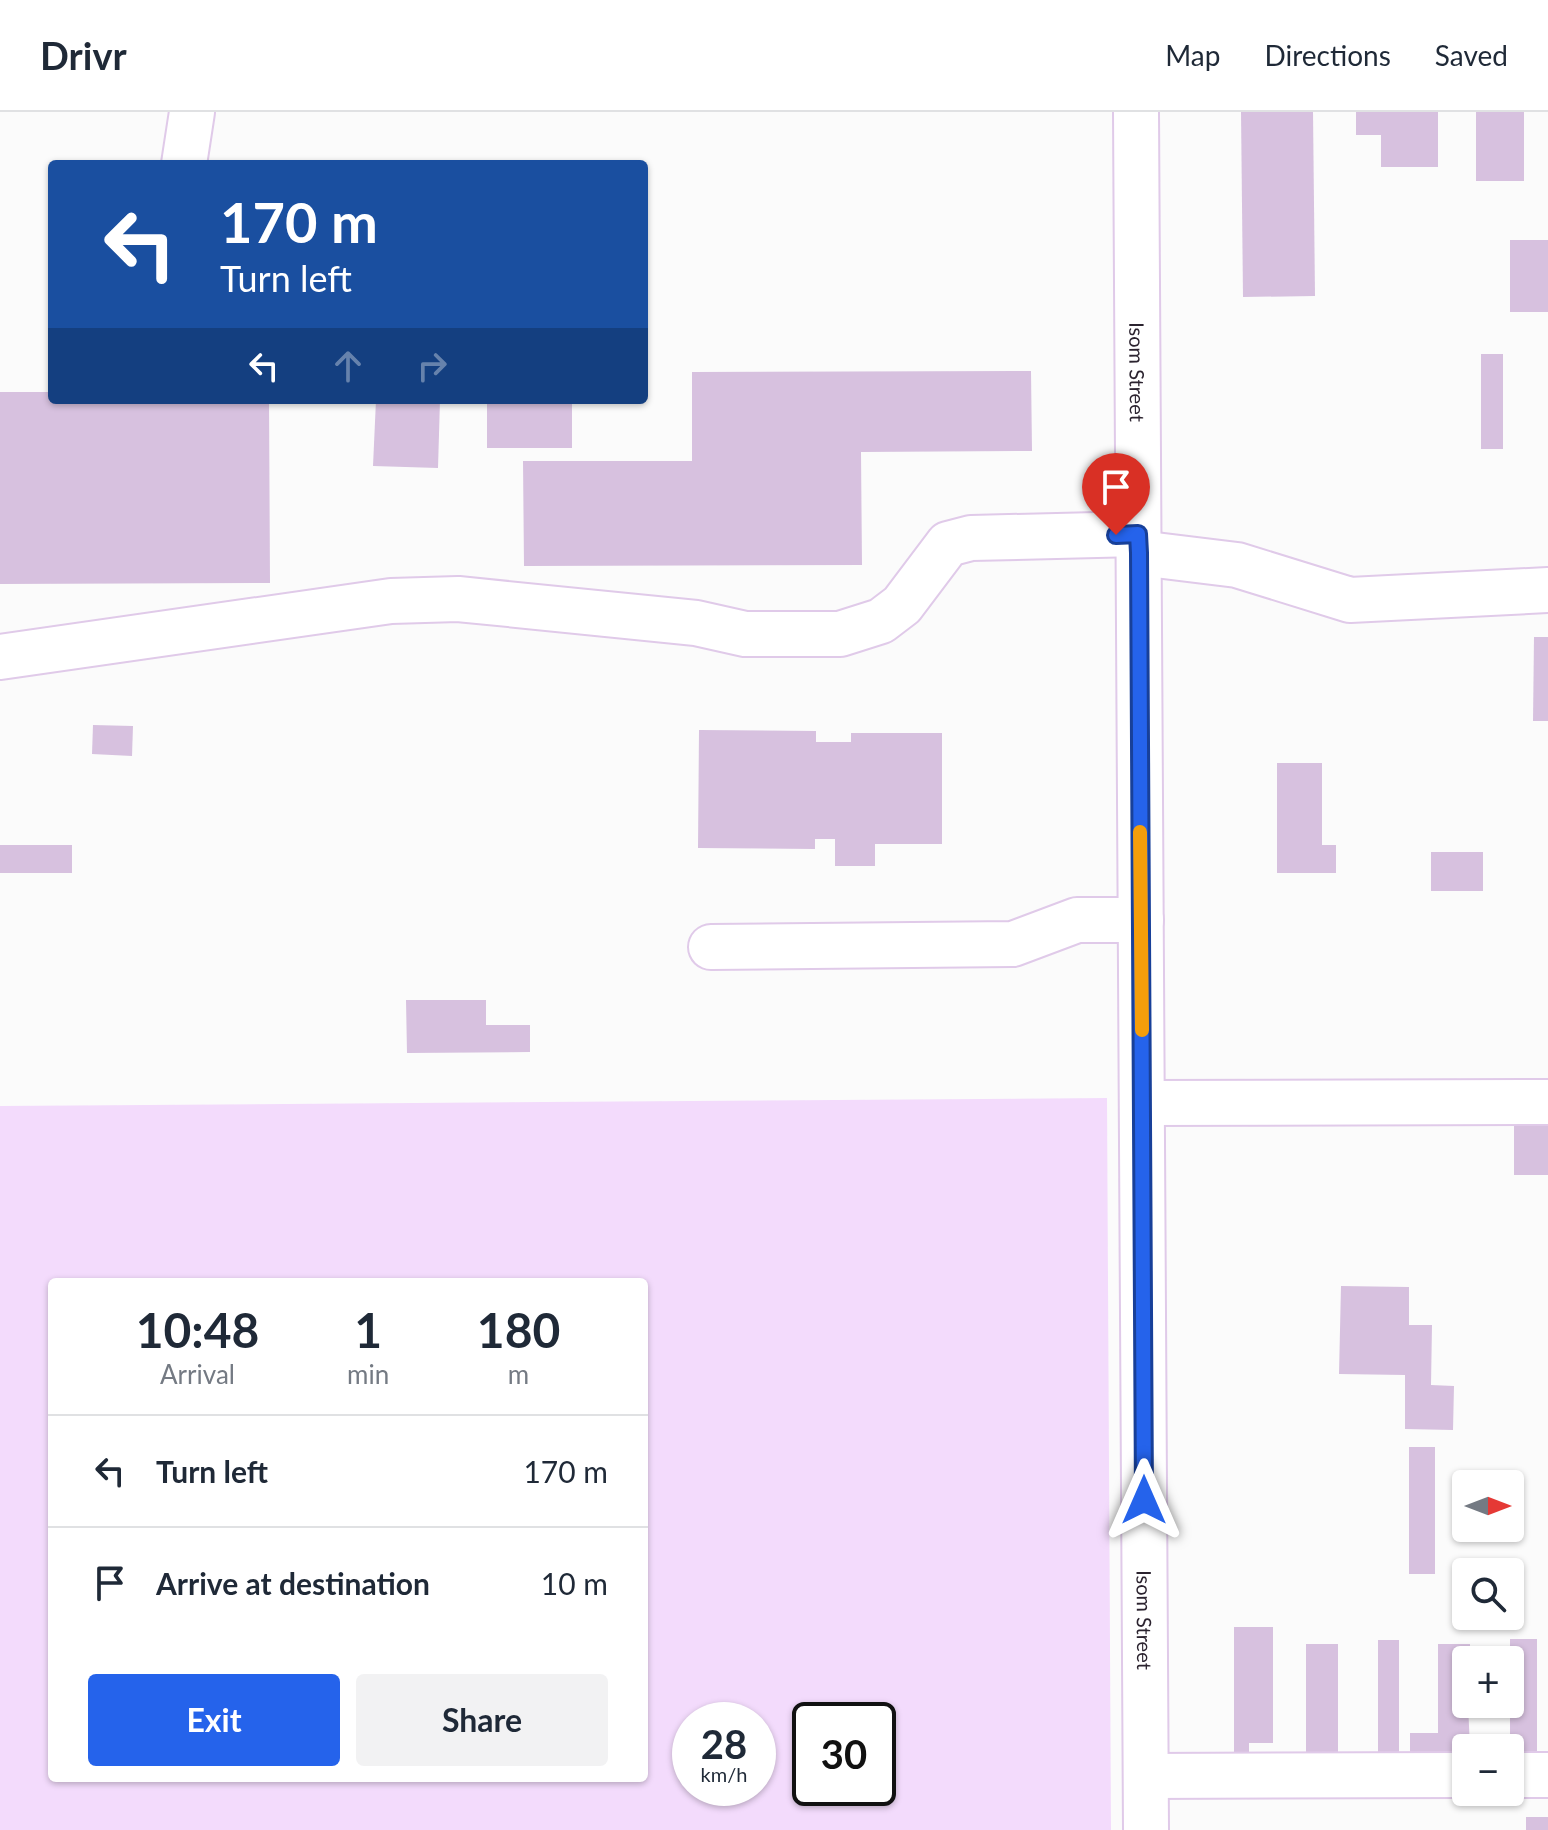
<!DOCTYPE html>
<html lang="en">
<head>
<meta charset="utf-8">
<style>
  body { margin:0; font-family:Lato,sans-serif; background:#f2f2f3; color:#1f2937; height:100vh; display:flex; flex-direction:column; font-size:30px; white-space:nowrap }
  * { box-sizing:border-box; margin:0 }
  p { font-size:26px; color:#747a83 }
  .icon { flex:none; width:44px; height:44px; fill:none; stroke:currentColor; stroke-width:2; stroke-linecap:round; stroke-linejoin:round }
  .map { position:relative; flex:1; overflow:hidden }
  .panel { position:absolute; left:48px; top:1166px; width:600px; height:504px; display:flex; flex-direction:column; background:#fff; border-radius:8px; box-shadow:0 2px 6px #0004 }
  .panel>* { flex:none }
  .hud { position:absolute; left:48px; top:48px; width:600px; height:244px; border-radius:8px; box-shadow:0 2px 6px #0004; background:#1a4fa0; color:#fff; overflow:hidden }
  .needle { width:52px; rotate:90deg }
  .fabs { position:absolute; left:1452px; top:1358px; display:grid; gap:16px }
  .fabs a { display:grid; place-items:center; width:72px; height:72px; border-radius:8px; background:#fff; box-shadow:0 2px 6px #0004; font-size:40px }
  .speed { position:absolute; left:672px; top:1590px; display:flex; gap:16px; font-size:40px; font-weight:700; text-align:center }
  .speed>* { display:grid; place-content:center; width:104px; height:104px; border-radius:50%; background:#fff; box-shadow:0 2px 6px #0004; line-height:1 }
  .speed small { font-size:20px; font-weight:400 }
  .speed .limit { border:4px solid #111; border-radius:12px; background:#fff; color:#111 }
  .pin { position:absolute; display:grid; place-items:center; width:68px; height:68px; color:#fff; margin:-82px -34px; border-radius:50% 50% 50% 0; rotate:-45deg; box-shadow:0 0 8px #0007 }
  .pin .icon { rotate:45deg }
  .me { position:absolute; width:88px; margin:-44px; rotate:0deg; stroke-linejoin:round; filter:drop-shadow(0 0 6px #0008) }
  .turn { display:flex; align-items:center; gap:28px; height:168px; padding:0 40px; font-size:36px }
  .turn .icon { width:104px; height:104px; stroke-width:2.5 }
  .turn b { display:block; font-size:56px; line-height:68px }
  .lanes { display:flex; align-items:center; height:76px; padding:0 40px; background:#0003; justify-content:center; gap:40px; direction:ltr }
  .lanes .off { opacity:.35 }
  .eta { display:flex; justify-content:space-evenly; align-items:center; height:136px; text-align:center }
  .eta b { font-size:48px; font-weight:700; line-height:56px }
  .primary-button { display:flex; gap:16px; margin-top:auto; padding:16px 40px }
  .primary-button a { flex:1; height:92px; border-radius:8px; background:#2563eb; color:#fff; font-size:32px; font-weight:700; line-height:92px; text-align:center }
  .primary-button a+a { background:#f2f2f3; color:#1f2937 }
  ul { padding:0; list-style:none }
  li { display:flex; align-items:center; gap:24px; height:112px; padding:0 40px; border-top:2px solid #e0e1e3 }
  li div { flex:1 }
  li b { display:block; font-size:30px }
  li em { font-style:normal }
  header { display:flex; align-items:center; gap:48px; box-sizing:border-box; height:112px; padding:0 40px; background:#fff; border-bottom:2px solid #e0e1e3 }
  header strong { font-size:38px }
  nav { display:flex; gap:44px; margin-inline-start:auto; font-size:28px }
  .map>svg:first-child { display:block }
  .green { fill:#f3dbfc; fill-rule:evenodd }
  .building { fill:#d7c1df }
  .lines { fill:none; stroke-linecap:round; stroke-linejoin:round }
  .minor-casing { stroke:#e0cae9; stroke-width:48 }
  .minor { stroke:#fff; stroke-width:44 }
  .route-casing { stroke:#184099; stroke-width:20 }
  .route { stroke:#2563eb; stroke-width:14 }
  .slow { stroke:#f59e0b; stroke-width:14 }
  .labels { text-anchor:middle; dominant-baseline:central; stroke-width:6; stroke-linejoin:round; paint-order:stroke }
  .street-label { font-size:20px; fill:#2b232f; stroke:#fbfbfb }
</style>
</head>
<body>
<header>
<strong>Drivr</strong>
<nav><a>Map</a><a>Directions</a><a>Saved</a></nav>
</header>
<div class="map">
<svg width="1548" height="1718" viewBox="0 0 1548 1718">
  <rect width="100%" height="100%" fill="#fbfbfb"/>
  <path class="green" d="M 1107,986 L 1111,1718 L 0,1718 L 0,994 ZM 52,1170 L 644,1170 L 644,1666 L 52,1666 ZM 690,1608 L 758,1608 L 758,1676 L 690,1676 ZM 878,1608 L 878,1676 L 810,1676 L 810,1608 Z"/>
  <g class="building">
    <polygon points="1241,0 1313,0 1315,184 1243,185"/>
    <polygon points="1356,0 1438,0 1438,55 1381,55 1381,23 1356,23"/>
    <rect x="1476" y="0" width="48" height="69"/>
    <rect x="1510" y="128" width="38" height="72"/>
    <rect x="1481" y="242" width="22" height="95"/>
    <polygon points="1031,259 1032,339 861,340 862,453 524,454 523,349 692,349 692,260"/>
    <polygon points="0,280 52,280 52,288 269,288 270,471 0,472"/>
    <polygon points="376,288 440,288 438,356 373,354"/>
    <rect x="487" y="288" width="85" height="48"/>
    <polygon points="1534,525 1548,525 1548,609 1533,609"/>
    <polygon points="93,613 133,614 132,644 92,642"/>
    <polygon points="699,618 816,619 816,630 851,630 851,621 942,621 942,732 875,732 875,754 835,754 835,727 815,727 815,737 698,736"/>
    <polygon points="1277,651 1322,651 1322,733 1336,733 1336,761 1277,761"/>
    <rect x="0" y="733" width="72" height="28"/>
    <rect x="1431" y="740" width="52" height="39"/>
    <polygon points="406,888 486,888 486,913 530,913 530,940 407,941"/>
    <rect x="1514" y="1011" width="34" height="52"/>
    <polygon points="1341,1174 1409,1175 1409,1213 1432,1213 1431,1273 1454,1274 1453,1318 1405,1317 1405,1263 1339,1262"/>
    <rect x="1409" y="1335" width="26" height="127"/>
    <polygon points="1234,1515 1273,1515 1273,1631 1249,1631 1249,1647 1234,1647"/>
    <rect x="1510" y="1527" width="27" height="129"/>
    <rect x="1378" y="1528" width="21" height="119"/>
    <rect x="1306" y="1532" width="32" height="111"/>
    <polygon points="1438,1532 1470,1532 1470,1548 1466,1548 1470,1636 1466,1636 1466,1648 1410,1648 1410,1621 1438,1621"/>
    <rect x="1526" y="1705" width="22" height="13"/>
  </g>
  <g class="lines">
    <defs>
      <g id="minor">
        <path id="s1" d="M 1136,0 L 1146,1718"/>
        <polyline points="184,52 192,0"/>
        <polyline points="1139,441 1237,453 1350,488 1548,478"/>
        <polyline points="0,545 391,489 458,487 696,511 745,522 840,522 881,509 902,493 948,432 971,426 1138,422"/>
        <polyline points="711,835 1013,832 1077,808 1141,808"/>
        <polyline points="1142,991 1548,990"/>
        <polyline points="1510,1663 1548,1663"/>
        <polyline points="1146,1664 1466,1663"/>
      </g>
    </defs>
    <use href="#minor" class="minor-casing"/>
    <use href="#minor" class="minor"/>
  </g>
  <g class="lines">
    <defs>
      <polyline id="route" points="1116,423 1138,422 1139,441 1144,1388"/>
    </defs>
    <use href="#route" class="route-casing"/>
    <use href="#route" class="route"/>
    <polyline class="slow" points="1140,720 1142,918"/>
  </g>
  <g class="labels">
    <g class="street-label">
      <text stroke="none"><textPath href="#s1" startOffset="260">Isom Street</textPath></text>
      <text stroke="none"><textPath href="#s1" startOffset="1508">Isom Street</textPath></text>
    </g>
  </g>
</svg>
<div class="fabs">
<a><svg class="needle" viewBox="-14 -14 28 28"><path d="M0-13l5 13h-10z" fill="#e53935"/><path d="M0 13l5-13h-10z" fill="#747a83"/></svg></a>
<a><svg class="icon" aria-label="search" viewBox="0 0 24 24"><circle cx="10" cy="10" r="6"/><path d="M15 15l6 6"/></svg></a>
<a>+</a>
<a>−</a>
</div>
<div class="speed"><div>28<small>km/h</small></div><div class="limit">30</div></div>
<div class="pin" style="left:1116px;top:423px;background:#d93025"><svg class="icon" aria-label="arrive" viewBox="0 0 24 24"><path d="M6 21V4h12l-3 4 3 4H6"/></svg></div>
<svg class="me" style="left:1144px;top:1388px" viewBox="-20 -20 40 40"><path d="M0-17L14 15 0 8-14 15z" fill="#2563eb" stroke="#fff" stroke-width="4"/></svg>
<div class="hud">
<div class="turn"><svg class="icon" aria-label="left" viewBox="0 0 24 24"><path d="M17 20v-9H6M10 6l-5 5 5 5"/></svg><div><b>170 m</b>Turn left</div></div>
<div class="lanes"><svg class="icon" aria-label="left" viewBox="0 0 24 24"><path d="M17 20v-9H6M10 6l-5 5 5 5"/></svg><svg class="icon off" aria-label="ahead" viewBox="0 0 24 24"><path d="M12 20V5M6 11l6-6 6 6"/></svg><svg class="icon off" aria-label="right" viewBox="0 0 24 24"><path d="M7 20v-9h11M14 6l5 5-5 5"/></svg></div>
</div>
<section class="panel">
<div class="eta">
<div><b>10:48</b><p>Arrival</p></div>
<div><b>1</b><p>min</p></div>
<div><b>180</b><p>m</p></div>
</div>
<ul>
<li><svg class="icon" aria-label="left" viewBox="0 0 24 24"><path d="M17 20v-9H6M10 6l-5 5 5 5"/></svg><div><b>Turn left</b></div><em>170 m</em></li>
<li><svg class="icon" aria-label="arrive" viewBox="0 0 24 24"><path d="M6 21V4h12l-3 4 3 4H6"/></svg><div><b>Arrive at destination</b></div><em>10 m</em></li>
</ul>
<div class="primary-button"><a>Exit</a><a>Share</a></div>
</section>
</div>
</body>
</html>
